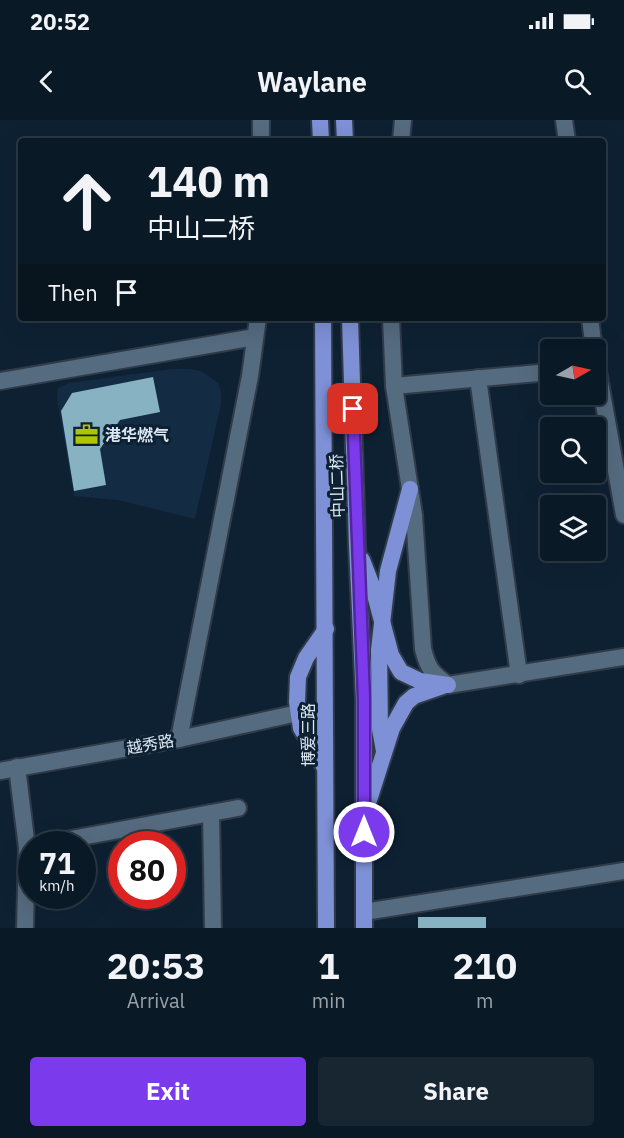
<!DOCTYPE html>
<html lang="en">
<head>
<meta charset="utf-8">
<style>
  body { margin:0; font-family:"IBM Plex Sans","Noto Sans SC",sans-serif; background:#182632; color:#f1f3f6; height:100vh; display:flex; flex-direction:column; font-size:22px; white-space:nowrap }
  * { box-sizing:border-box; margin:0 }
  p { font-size:20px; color:#99a0a7 }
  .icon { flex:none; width:33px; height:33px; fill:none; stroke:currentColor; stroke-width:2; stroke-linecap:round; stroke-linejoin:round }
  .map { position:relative; height:808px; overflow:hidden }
  .details { display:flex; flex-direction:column; background:#0a1926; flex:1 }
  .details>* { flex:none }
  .hud { position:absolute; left:18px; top:18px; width:588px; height:183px; border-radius:6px; box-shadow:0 6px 24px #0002,0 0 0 2px #2a3843; background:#0a1926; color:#f1f3f6; overflow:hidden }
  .needle { width:39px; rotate:81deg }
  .fabs { position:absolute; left:540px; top:219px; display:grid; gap:12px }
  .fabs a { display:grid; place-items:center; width:66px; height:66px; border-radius:6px; background:#0a1926; box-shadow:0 6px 24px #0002,0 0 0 2px #2a3843; font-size:30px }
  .speed { position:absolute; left:18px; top:711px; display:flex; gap:12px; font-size:30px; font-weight:700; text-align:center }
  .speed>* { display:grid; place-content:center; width:78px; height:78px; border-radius:50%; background:#0a1926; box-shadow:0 6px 24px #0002,0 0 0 2px #2a3843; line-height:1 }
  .speed small { font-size:15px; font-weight:400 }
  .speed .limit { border:9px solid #d22; background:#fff; color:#111 }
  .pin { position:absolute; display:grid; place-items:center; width:51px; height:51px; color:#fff; margin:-26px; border-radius:12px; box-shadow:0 3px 9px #0006 }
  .me { position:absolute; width:66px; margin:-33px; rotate:0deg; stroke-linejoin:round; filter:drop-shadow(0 0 4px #0008) }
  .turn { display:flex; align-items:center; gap:21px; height:126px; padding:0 30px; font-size:27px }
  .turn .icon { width:78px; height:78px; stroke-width:2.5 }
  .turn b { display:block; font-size:42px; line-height:51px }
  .then { display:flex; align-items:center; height:57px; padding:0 30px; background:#0003; gap:12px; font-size:22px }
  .eta { display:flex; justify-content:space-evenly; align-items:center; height:102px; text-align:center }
  .eta b { font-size:36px; font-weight:700; line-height:42px }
  .button { display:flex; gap:12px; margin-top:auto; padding:12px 30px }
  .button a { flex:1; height:69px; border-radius:6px; background:#7c3aed; color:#fff; font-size:24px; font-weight:700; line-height:69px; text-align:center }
  .button a+a { background:#182632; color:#f1f3f6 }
  .status { display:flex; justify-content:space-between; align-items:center; height:42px; padding:0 30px; background:#0a1926; direction:ltr }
  .status svg { height:16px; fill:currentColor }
  header { display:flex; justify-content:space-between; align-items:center; height:78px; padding:0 30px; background:#0a1926; font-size:27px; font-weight:700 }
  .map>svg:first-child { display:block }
  .built { fill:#142c43 }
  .building { fill:#86b2c2 }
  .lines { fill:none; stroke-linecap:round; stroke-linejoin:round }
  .minor-casing { stroke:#303b4a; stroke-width:20 }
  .tertiary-casing { stroke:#303b4a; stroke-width:20 }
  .secondary-casing { stroke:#303b4a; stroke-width:20 }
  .trunk-casing { stroke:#303b4a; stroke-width:20 }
  .minor { stroke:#556b7f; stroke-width:16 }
  .tertiary { stroke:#556b7f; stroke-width:16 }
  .secondary { stroke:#556b7f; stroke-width:16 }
  .trunk { stroke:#7e90d6; stroke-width:16 }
  .route-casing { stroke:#51269a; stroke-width:15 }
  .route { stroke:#7c3aed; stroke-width:10 }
  .labels { text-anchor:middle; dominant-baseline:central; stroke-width:6; stroke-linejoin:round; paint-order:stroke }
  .poi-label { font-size:16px; font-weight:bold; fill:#dce8f4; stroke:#0e2133; text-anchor:start }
  .street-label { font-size:16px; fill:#dce8f4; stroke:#0e2133 }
</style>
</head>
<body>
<div class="status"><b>20:52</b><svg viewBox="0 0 49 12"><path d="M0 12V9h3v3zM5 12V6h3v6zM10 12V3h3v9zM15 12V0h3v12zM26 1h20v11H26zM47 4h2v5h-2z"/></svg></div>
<header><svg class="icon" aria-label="back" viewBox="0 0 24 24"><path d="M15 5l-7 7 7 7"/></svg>Waylane<svg class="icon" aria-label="search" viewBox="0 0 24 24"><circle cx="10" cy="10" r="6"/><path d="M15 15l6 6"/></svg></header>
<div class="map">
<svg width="624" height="808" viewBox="0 0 624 808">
  <rect width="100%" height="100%" fill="#0e2133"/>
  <polygon class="built" points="172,249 189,249 201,251 218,263 221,272 221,284 195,399 118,380 74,376 57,278 58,268 69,263"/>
  <g class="building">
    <polygon points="153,257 160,292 120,300 100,329 106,365 74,371 61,291 72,273"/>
    <rect x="418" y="797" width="68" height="11"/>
  </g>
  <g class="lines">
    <defs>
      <g id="minor">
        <polyline points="478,258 519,555"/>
        <polyline points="0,261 255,217"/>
        <polyline points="17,647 27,728 25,808"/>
        <polyline points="211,693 213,808"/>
        <polyline points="44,724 238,688"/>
        <polyline points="364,792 624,751"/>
      </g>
      <g id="tertiary">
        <polyline points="564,0 567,21"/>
        <polyline points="261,21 261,0"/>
        <polyline points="401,21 403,0"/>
        <path d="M 391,198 L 394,266 L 414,395 L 423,529 C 428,549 432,553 448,565 L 624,537"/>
        <polyline points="590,198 594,230"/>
        <polyline points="596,240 624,395"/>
        <polyline points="394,266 550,252"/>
        <polyline points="179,619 250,256 258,198"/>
      </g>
      <polyline id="secondary" points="0,651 179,619 298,593"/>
      <g id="trunk">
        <polyline points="320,0 321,21"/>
        <polyline points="344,0 345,21"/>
        <polyline points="323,198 326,808"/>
        <polyline points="350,198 357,425 364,579 364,808"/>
        <polyline points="362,440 374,471 391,535 401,552 420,561 448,565"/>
        <polyline points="384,631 380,609 379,530 388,451 410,369"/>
        <polyline points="324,646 301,608 297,582 298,557 306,538 326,509"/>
        <polyline points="369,680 392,608 406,583 414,576 443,566"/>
      </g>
    </defs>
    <use href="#minor" class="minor-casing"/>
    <use href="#tertiary" class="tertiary-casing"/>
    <use href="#secondary" class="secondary-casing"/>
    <use href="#trunk" class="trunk-casing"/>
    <use href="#minor" class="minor"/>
    <use href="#tertiary" class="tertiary"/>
    <use href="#secondary" class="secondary"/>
    <use href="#trunk" class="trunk"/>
  </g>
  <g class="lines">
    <defs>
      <polyline id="route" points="353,289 364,579 364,712"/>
    </defs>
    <use href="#route" class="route-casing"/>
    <use href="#route" class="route"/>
  </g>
  <defs>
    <symbol id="office-bare" viewBox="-9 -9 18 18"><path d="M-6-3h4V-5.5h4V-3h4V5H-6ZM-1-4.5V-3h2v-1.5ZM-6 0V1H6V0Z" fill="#b0c501" stroke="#0e2133" stroke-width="2.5" paint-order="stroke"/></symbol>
  </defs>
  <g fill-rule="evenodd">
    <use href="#office-bare" x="70" y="298" width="33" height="33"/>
  </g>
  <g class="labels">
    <g class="poi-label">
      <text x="105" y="315">港华燃气</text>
    </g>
    <g class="street-label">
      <text transform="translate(337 366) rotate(-92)">中山二桥</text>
      <text transform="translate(308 615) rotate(-90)">博爱三路</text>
      <text transform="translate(150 624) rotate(-10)">越秀路</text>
    </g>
  </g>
</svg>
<div class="fabs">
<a><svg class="needle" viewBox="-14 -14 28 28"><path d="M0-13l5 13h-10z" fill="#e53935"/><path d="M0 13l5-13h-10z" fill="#99a0a7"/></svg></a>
<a><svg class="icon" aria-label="search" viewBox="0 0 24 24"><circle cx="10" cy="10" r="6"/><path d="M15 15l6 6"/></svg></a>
<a><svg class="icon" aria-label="layers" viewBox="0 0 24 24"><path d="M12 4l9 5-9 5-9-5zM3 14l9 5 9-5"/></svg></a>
</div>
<div class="speed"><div>71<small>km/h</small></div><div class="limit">80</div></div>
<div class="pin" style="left:353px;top:289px;background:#d93025"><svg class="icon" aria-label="arrive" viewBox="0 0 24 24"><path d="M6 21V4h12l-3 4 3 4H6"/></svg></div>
<svg class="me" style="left:364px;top:712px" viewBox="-20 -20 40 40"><circle r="17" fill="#7c3aed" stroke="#fff" stroke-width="3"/><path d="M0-11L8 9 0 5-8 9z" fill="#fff"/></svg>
<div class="hud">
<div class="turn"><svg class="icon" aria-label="ahead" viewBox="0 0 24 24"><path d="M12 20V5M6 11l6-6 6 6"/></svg><div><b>140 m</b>中山二桥</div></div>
<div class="then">Then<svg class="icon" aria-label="arrive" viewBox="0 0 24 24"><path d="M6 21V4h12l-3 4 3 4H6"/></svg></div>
</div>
</div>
<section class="details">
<div class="eta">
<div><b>20:53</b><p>Arrival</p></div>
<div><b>1</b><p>min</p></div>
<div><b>210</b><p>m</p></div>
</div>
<div class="button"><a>Exit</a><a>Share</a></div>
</section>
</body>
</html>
